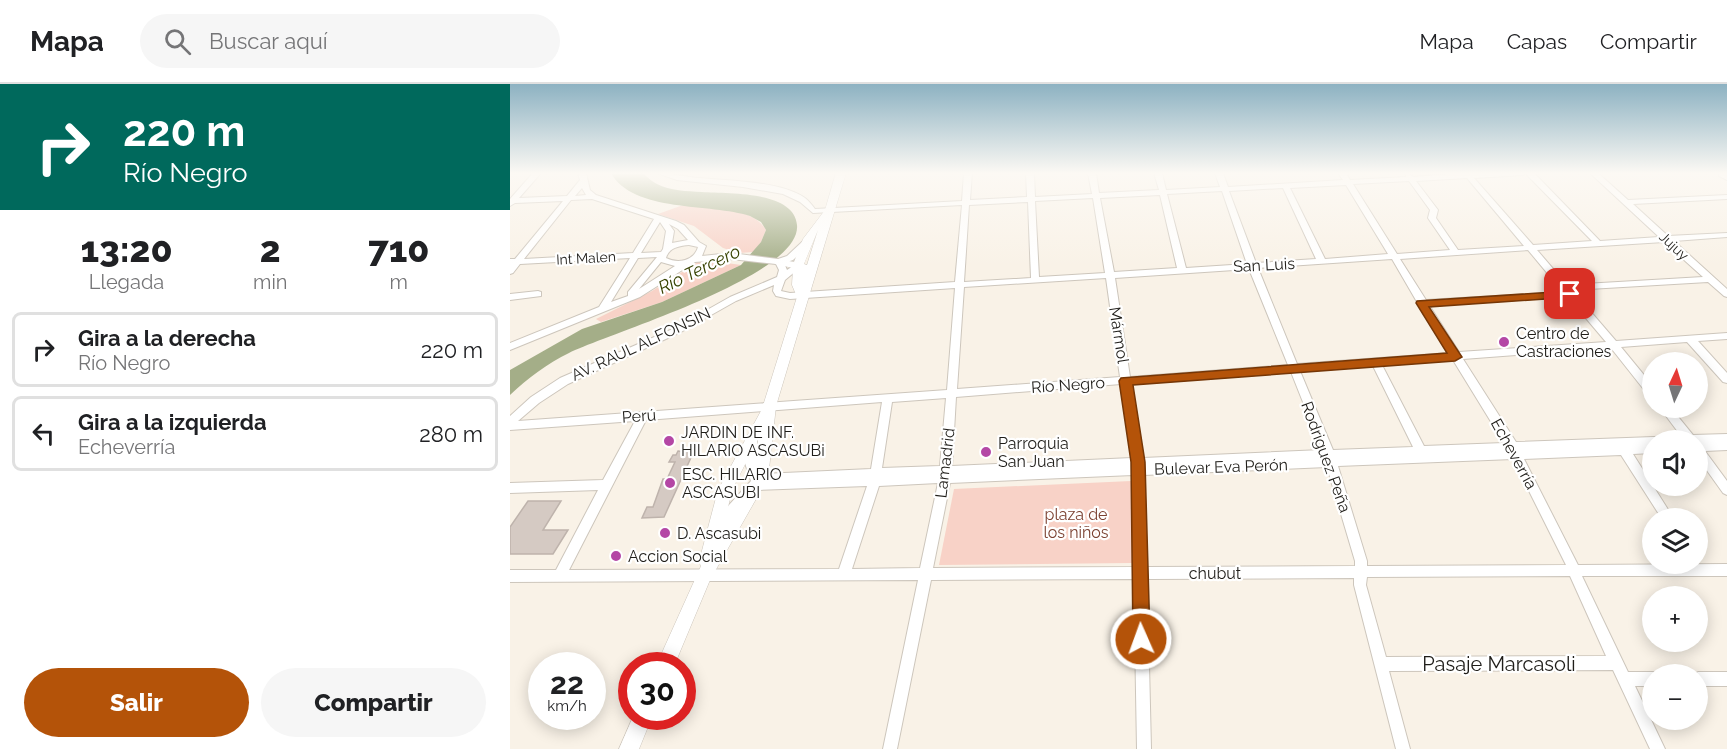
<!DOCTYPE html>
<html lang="es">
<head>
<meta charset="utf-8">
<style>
  body { margin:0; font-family:Raleway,sans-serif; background:#f6f6f6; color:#202124; height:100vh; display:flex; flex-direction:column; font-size:22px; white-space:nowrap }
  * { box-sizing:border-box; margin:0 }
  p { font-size:20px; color:#757577 }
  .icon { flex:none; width:33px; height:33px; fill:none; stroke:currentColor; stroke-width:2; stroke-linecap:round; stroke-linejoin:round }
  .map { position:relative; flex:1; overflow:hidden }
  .sheet { display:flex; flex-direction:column; background:#fff; width:510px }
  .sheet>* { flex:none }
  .top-card { background:#00695c; color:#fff; overflow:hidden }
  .needle { width:39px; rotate:4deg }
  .tools { position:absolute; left:1132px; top:268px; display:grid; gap:12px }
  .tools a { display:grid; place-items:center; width:66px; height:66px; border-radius:50%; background:#fff; box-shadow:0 3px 15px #0003; font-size:30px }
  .speed { position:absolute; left:18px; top:568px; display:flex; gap:12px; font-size:30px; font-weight:700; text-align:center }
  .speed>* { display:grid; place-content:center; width:78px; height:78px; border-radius:50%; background:#fff; box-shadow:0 3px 15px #0003; line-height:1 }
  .speed small { font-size:15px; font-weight:400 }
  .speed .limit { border:9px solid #d22; background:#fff; color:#111 }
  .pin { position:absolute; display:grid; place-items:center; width:51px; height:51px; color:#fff; margin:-26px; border-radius:12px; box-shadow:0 3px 9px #0006 }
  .me { position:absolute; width:66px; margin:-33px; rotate:358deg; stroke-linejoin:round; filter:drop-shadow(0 0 4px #0008) }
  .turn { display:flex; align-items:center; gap:21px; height:126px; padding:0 24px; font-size:27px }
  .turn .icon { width:78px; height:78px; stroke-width:2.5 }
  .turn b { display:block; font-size:42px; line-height:51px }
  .eta { display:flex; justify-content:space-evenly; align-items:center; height:102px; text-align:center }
  .eta b { font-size:36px; font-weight:800; line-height:42px }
  .action { display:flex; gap:12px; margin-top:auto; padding:12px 24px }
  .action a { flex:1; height:69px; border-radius:36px; background:#b45309; color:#fff; font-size:24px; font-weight:800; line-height:69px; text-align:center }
  .action a+a { background:#f6f6f6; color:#202124 }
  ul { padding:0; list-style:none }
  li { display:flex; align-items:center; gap:18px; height:75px; margin:0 12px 9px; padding:0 12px; border:3px solid #e0e0e0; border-radius:9px }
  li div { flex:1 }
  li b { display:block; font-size:22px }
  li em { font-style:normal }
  header { display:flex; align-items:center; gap:36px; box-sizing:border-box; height:84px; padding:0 30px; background:#fff; border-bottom:2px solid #e0e0e0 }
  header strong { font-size:28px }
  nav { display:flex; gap:33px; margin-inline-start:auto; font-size:21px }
  .search { width:420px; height:54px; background:#f6f6f6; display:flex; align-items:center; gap:15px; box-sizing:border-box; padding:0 21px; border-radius:33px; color:#757577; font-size:22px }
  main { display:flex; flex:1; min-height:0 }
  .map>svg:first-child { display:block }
  .green { fill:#f8d2c7 }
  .water { fill:#a4ae88 }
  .building { fill:#d5cac3; stroke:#beb3ac; stroke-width:1.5 }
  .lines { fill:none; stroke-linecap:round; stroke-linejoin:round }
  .minor-casing { stroke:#cdc6bc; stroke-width:2 }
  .major-casing { stroke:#cdc6bc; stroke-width:1 }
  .minor { fill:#fff; fill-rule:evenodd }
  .major { fill:#fff; fill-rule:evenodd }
  .route { fill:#b45309; stroke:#753606; stroke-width:1.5 }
  .poi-dot { fill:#b447a5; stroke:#fff; stroke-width:2 }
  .labels { text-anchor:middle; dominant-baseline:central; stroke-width:4.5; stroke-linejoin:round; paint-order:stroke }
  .far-street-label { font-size:14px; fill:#1f1d19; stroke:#fff }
  .street-label { font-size:16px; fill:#1f1d19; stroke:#fff }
  .poi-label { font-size:16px; fill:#1f1d19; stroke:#fff; text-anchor:start }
  .park-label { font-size:16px; fill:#7c4232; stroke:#fff }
  .water-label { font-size:18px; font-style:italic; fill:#374201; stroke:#fff }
  .near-street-label { font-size:20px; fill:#1f1d19; stroke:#fff }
</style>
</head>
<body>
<header>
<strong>Mapa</strong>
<div class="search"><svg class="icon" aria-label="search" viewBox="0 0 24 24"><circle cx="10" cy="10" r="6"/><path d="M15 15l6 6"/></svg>Buscar aquí</div>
<nav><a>Mapa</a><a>Capas</a><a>Compartir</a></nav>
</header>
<main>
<section class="sheet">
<div class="top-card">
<div class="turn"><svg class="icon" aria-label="right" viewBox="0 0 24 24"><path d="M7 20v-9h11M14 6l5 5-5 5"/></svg><div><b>220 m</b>Río Negro</div></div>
</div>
<div class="eta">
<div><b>13:20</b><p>Llegada</p></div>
<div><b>2</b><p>min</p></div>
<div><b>710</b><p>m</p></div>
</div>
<ul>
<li><svg class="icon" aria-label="right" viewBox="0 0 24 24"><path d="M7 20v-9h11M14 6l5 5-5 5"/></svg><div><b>Gira a la derecha</b><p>Río Negro</p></div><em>220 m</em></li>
<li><svg class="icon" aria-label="left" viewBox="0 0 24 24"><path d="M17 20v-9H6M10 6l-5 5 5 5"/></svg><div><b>Gira a la izquierda</b><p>Echeverría</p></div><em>280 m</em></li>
</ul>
<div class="action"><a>Salir</a><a>Compartir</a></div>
</section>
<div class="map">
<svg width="1217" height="665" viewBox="0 0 1217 665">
  <rect width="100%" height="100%" fill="#f9f2e7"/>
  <g class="green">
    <path d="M 176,120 C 201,124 242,122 256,146 L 251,158 L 243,168 L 229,169 L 213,164 L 184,142 L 148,130 Z"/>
    <polygon points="188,178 210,178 231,181 152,218 91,238 86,235 142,207"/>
    <polygon points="621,397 622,479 429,481 444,405"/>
  </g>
  <path class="water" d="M 101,89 C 109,89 125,86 132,89 C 137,92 142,98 147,100 C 160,107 177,107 192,108 C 217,110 284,106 287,141 C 292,192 99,249 59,269 C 38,279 17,295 0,311 L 0,286 L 72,245 L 152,218 L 231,181 L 251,158 L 256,146 L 251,138 L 240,132 C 201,119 123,129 101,89 Z"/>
  <g class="building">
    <polygon points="168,367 183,369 154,433 132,434 137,423 143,423 153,395 157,395 165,378 159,378 163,371 166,371"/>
    <polygon points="18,417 51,417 33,446 58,446 43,470 0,470 0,443"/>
  </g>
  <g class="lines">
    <defs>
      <g id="minor">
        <path d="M 23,89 L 31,89 L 9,114 L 57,112 L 70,96 L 68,89 L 76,89 L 80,106 L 86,111 L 166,137 L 174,141 L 189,158 L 196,162 L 192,172 L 221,169 L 268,175 L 277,172 L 293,157 L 299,157 L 299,161 L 283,176 L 274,179 L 277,186 L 289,178 L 293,181 L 275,196 L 271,207 L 280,209 L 445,198 L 452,121 L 303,129 L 290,118 L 273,110 L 233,103 L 167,96 L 147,89 C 162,89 175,93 189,94 C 219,97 271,97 295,114 C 299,117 302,121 305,125 L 452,117 L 454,89 L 462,89 L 460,116 L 517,113 L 516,89 L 524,89 L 525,113 L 582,110 L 578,89 L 586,89 L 589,109 L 649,106 L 644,89 L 652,89 L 656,106 L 710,103 L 705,89 L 713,89 L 718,103 L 833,96 L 828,89 L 836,89 L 840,96 L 896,93 L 896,90 L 899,90 L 903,93 L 952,89 L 1024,89 L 1090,157 L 1149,153 L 1080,89 L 1088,89 L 1118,116 L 1217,111 L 1217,115 L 1123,120 L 1158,152 L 1217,149 L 1217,153 L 1164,157 L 1217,205 L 1217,213 L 1214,212 L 1198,198 L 1062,206 L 1106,257 L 1217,249 L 1217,255 L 1188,257 L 1217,289 L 1217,299 L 1213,298 L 1177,258 L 1111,263 L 1143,302 L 1143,313 L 1139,312 L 1101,264 L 953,275 L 1006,358 L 1171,352 L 1150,324 L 1161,324 L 1183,351 L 1217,350 L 1217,366 L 1195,367 L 1217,397 L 1217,411 L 1213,409 L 1188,374 L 1188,357 L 1143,357 L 1143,369 L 1123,370 L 1164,435 L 1152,435 L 1111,371 L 1014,375 L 1068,481 L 1217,480 L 1217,492 L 1072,492 L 1118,588 L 1143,588 L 1148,590 L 1143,591 L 1143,602 L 1125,602 L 1155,665 L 1140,665 L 1103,586 L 879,587 L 900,665 L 886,665 L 844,501 L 844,494 L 637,495 L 641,665 L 627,665 L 624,495 L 421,496 L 387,665 L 373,665 L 408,496 L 0,498 L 0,486 L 46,486 L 88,406 L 0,409 L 0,399 L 93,396 L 125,337 L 0,346 L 0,332 L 21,313 L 50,294 L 165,244 L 220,213 L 267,193 L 269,186 L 266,180 L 221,175 L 185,178 L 130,213 L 0,266 L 0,259 L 89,223 L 120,174 L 10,180 L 3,189 L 0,190 L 0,175 L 5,175 L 53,117 L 5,119 L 0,122 L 0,115 ZM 1017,89 L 1017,91 L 1082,157 L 1023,161 L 964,94 L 1013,91 ZM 957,94 L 1014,162 L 948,166 L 926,134 L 928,126 L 906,97 ZM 899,97 L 920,126 L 918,134 L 940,166 L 887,170 L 843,100 ZM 836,101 L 878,170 L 815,175 L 780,104 ZM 72,104 L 76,111 L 65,112 ZM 773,104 L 806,175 L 746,179 L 719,107 ZM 712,107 L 737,180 L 676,184 L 657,110 ZM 650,111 L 667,184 L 604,188 L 590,114 ZM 583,114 L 595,189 L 529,193 L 525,117 ZM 82,115 L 144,135 L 123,169 L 14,175 L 61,116 ZM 518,118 L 521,194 L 454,198 L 459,121 ZM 150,138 L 156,147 L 153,165 L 151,168 L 131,169 ZM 159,140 L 168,145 L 178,156 L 162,159 L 164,147 ZM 1154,158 L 1193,193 L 1057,201 L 1027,166 ZM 179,161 L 188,163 C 184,177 168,180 156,174 C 159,163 170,162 179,161 ZM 1018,166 L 1053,208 L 916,216 L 890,175 ZM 147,173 L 118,208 L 118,212 L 101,218 L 128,174 ZM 882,175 L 907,218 L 907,219 L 910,222 L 939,269 L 787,280 L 748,184 ZM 151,178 L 165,182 L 129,205 ZM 739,185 L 778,281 L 620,293 L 605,194 ZM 596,194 L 610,293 L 447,305 L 454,203 ZM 264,201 L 263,207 L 266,212 L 280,215 L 445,204 L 437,306 L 8,337 L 29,319 L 58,300 L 171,248 L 226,217 ZM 1058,213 L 1096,258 L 949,268 L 919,221 ZM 943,276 L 994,359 L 914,362 L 872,281 ZM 863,282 L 903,363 L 823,366 L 790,287 ZM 781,288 L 812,366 L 633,374 L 621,300 ZM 611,300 L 622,374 L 442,382 L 446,313 ZM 436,314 L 430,382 L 372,384 L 382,318 ZM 372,318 L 361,385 L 250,390 L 247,379 L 247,354 L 246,351 L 238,351 L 235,379 L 241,397 L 219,421 L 202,445 L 204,449 L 208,450 L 212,449 L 227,427 L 247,406 L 357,402 L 329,485 L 59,486 L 136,336 ZM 1003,375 L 1056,481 L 857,482 L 857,477 L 828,382 ZM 817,383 L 845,477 L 845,482 L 636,483 L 634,391 ZM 623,391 L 624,483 L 423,484 L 440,399 ZM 428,399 L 410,484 L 342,485 L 369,402 ZM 1060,492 L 1096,572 L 876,573 L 856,501 L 857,493 Z"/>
        <polygon points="1209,89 1217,90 1217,96 1209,92"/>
        <polygon points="28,207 31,208 31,212 0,216 0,210"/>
        <polygon points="1188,588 1217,588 1217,602 1188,602 1188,591 1183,591"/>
      </g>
      <g id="major">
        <path d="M 326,89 L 336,89 L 266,322 L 258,394 L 200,496 L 164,582 L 146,582 L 191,482 L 189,478 L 208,406 L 252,325 L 287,213 L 282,201 L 283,184 L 265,180 L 264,178 L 269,175 L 284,178 L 293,155 L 315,126 ZM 308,146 L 297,181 L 294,180 ZM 248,355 L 244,393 L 213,445 L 222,406 Z"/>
        <polygon points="123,633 142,633 129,665 109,665"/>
      </g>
    </defs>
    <use href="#minor" class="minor-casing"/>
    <use href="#major" class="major-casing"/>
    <use href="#minor" class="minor"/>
    <use href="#major" class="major"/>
  </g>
  <linearGradient id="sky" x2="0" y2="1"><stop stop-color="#8db2c2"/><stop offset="0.49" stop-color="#fcf9f4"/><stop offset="1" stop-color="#fcf9f4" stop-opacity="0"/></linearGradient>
  <rect width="1217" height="182" fill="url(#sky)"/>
  <polygon class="route" points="1060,207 1066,210 1064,213 919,223 952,273 945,277 623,301 635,378 640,555 638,561 631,564 625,561 623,555 621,378 609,297 611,294 937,269 906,219 907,217"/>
  <g class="poi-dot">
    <circle cx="994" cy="258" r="6"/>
    <circle cx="159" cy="357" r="6"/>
    <circle cx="476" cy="368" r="6"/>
    <circle cx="160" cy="399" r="6"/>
    <circle cx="155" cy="449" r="6"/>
    <circle cx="106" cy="472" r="6"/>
  </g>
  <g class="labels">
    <g class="far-street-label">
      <text transform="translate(1164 162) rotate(43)">Jujuy</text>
      <text transform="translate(76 174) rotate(-3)">Int Malen</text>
    </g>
    <g class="street-label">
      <text transform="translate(754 181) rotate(-3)">San Luis</text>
      <text transform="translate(609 251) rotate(81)">Mármol</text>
      <text transform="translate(131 260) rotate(-25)">AV. RAUL ALFONSIN</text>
      <text transform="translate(558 301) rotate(-4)">Río Negro</text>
      <text transform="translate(129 332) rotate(-4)">Perú</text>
      <text transform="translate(1004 370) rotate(61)">Echeverría</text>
      <text transform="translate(816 373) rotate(70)">Rodriguez Peña</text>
      <text transform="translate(435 379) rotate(-83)">Lamadrid</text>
      <text transform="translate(711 383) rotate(-2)">Bulevar Eva Perón</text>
      <text x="705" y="489">chubut</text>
    </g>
    <g class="poi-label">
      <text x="1006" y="249">Centro de<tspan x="1006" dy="18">Castraciones</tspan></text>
      <text x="171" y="348">JARDIN DE INF.<tspan x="171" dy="18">HILARIO ASCASUBi</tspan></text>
      <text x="488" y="359">Parroquia<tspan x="488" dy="18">San Juan</tspan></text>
      <text x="172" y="390">ESC. HILARIO<tspan x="172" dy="18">ASCASUBI</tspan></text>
      <text x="167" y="449">D. Ascasubi</text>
      <text x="118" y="472">Accion Social</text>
    </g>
    <g class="park-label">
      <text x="566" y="430">plaza de<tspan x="566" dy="18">los niños</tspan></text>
    </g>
    <g class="water-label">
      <text transform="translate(189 185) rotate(-26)">Río Tercero</text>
    </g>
    <g class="near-street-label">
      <text x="989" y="580">Pasaje Marcasoli</text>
    </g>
  </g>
</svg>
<div class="tools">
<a><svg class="needle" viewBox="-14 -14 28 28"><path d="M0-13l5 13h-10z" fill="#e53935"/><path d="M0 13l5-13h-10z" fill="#757577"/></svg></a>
<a><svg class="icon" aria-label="sound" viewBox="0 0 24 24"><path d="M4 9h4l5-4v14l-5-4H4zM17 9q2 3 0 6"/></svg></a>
<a><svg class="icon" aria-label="layers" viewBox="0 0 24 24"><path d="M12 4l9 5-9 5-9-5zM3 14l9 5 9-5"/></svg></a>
<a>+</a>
<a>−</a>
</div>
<div class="speed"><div>22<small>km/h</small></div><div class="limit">30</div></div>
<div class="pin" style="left:1060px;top:210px;background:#d93025"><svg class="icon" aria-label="arrive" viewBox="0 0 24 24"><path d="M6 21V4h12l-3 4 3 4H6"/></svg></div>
<svg class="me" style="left:631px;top:555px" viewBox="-20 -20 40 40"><circle r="17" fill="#b45309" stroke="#fff" stroke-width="3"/><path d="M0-11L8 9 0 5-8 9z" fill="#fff"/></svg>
</div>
</main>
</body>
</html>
